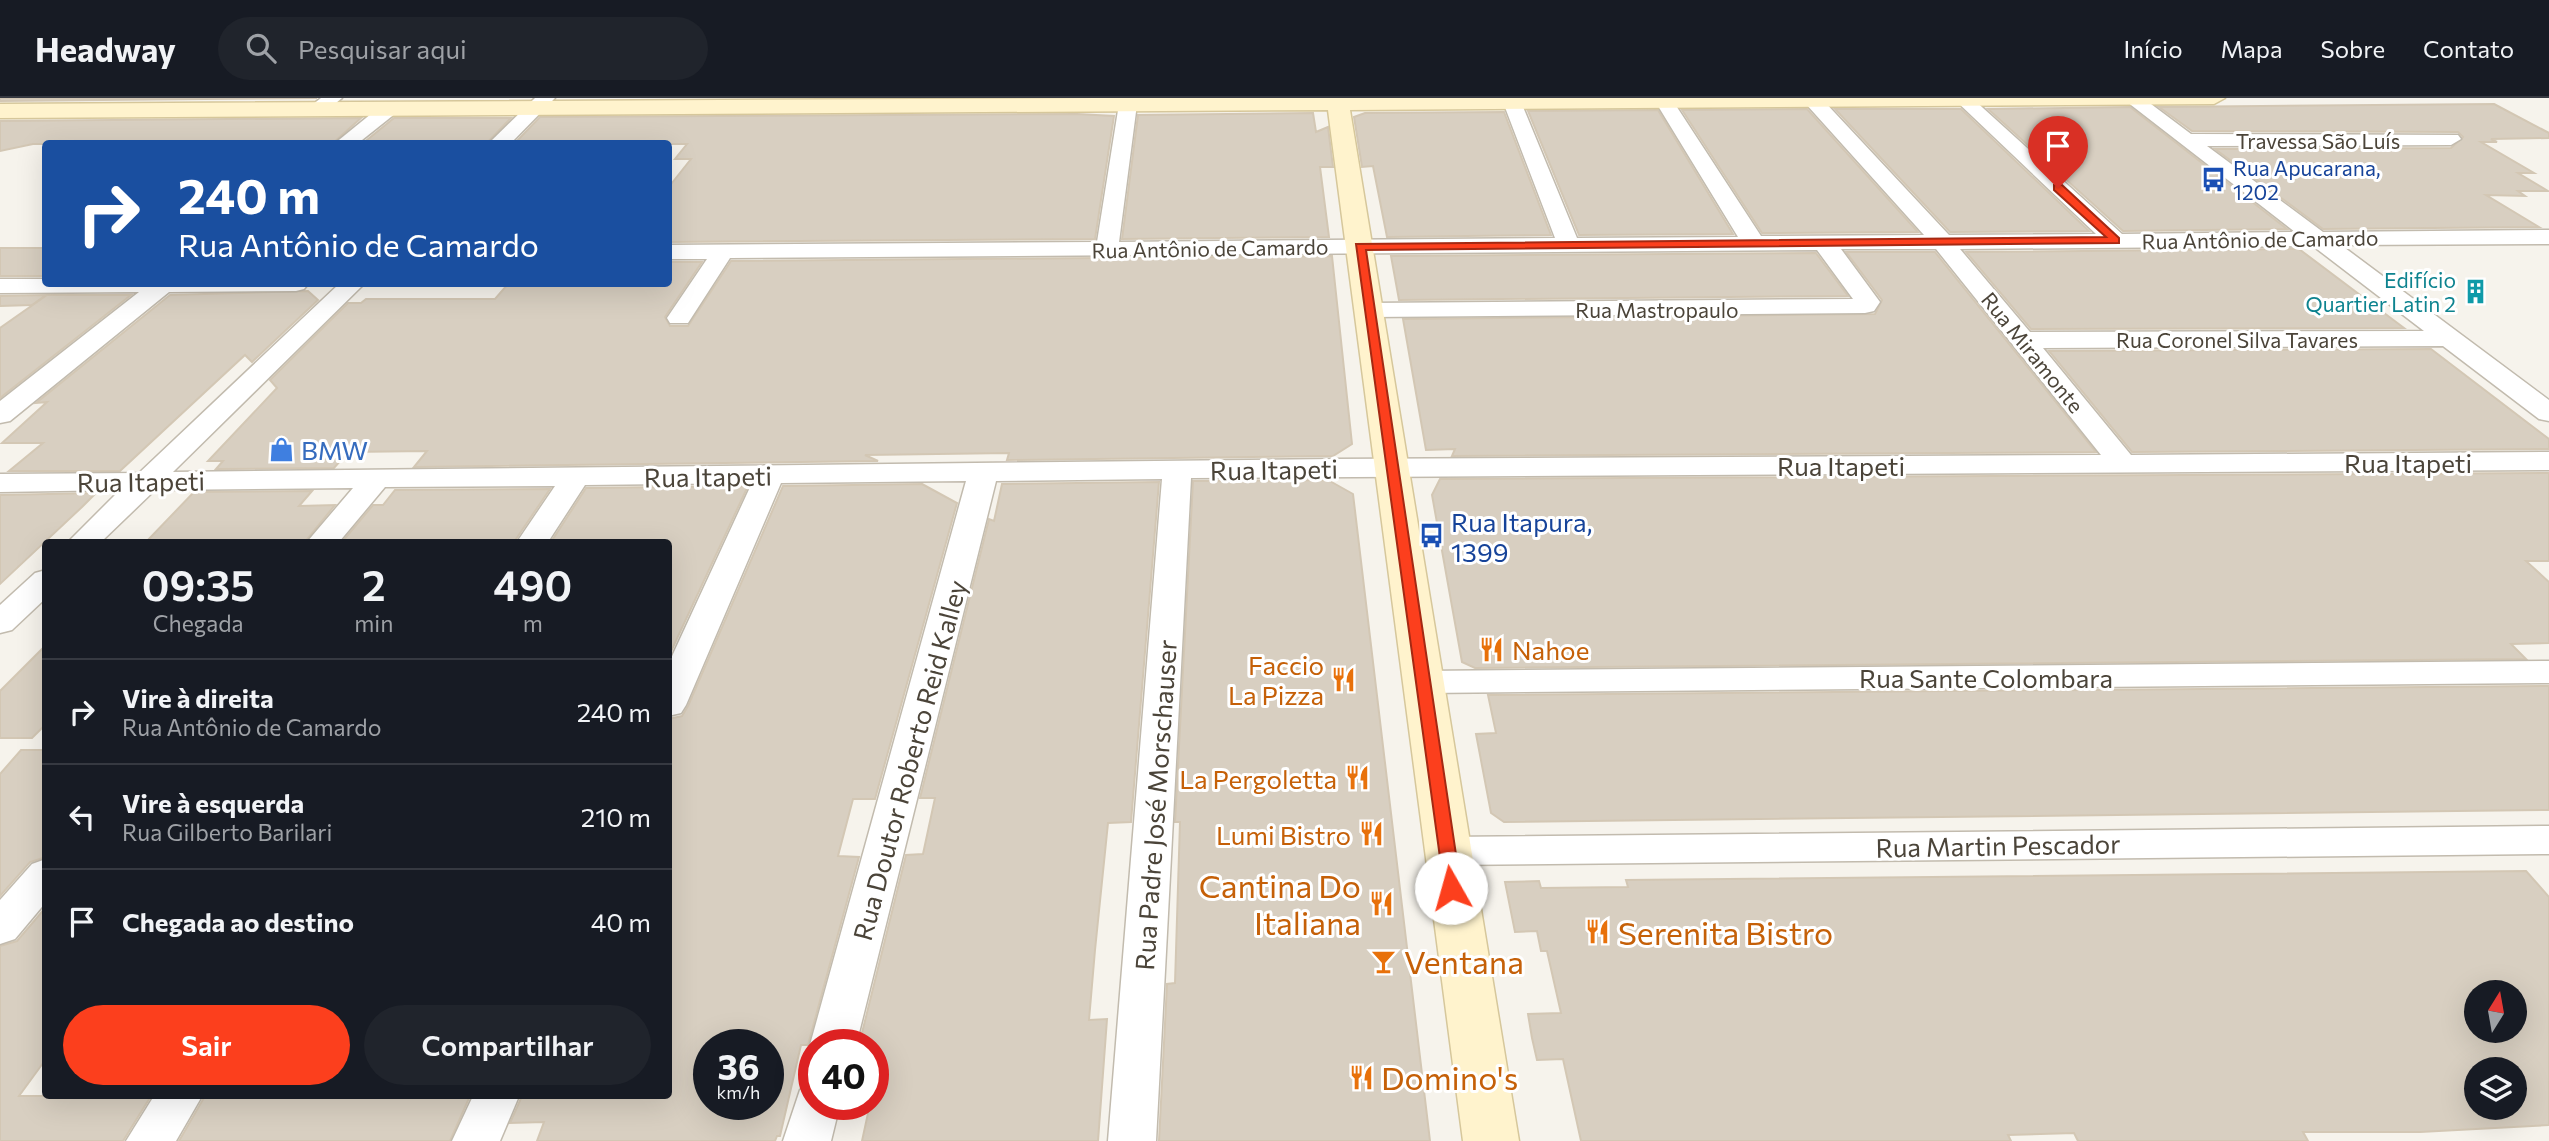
<!DOCTYPE html>
<html lang="pt">
<head>
<meta charset="utf-8">
<style>
  body { margin:0; font-family:Commissioner,sans-serif; background:#20242c; color:#f1f3f6; height:100vh; display:flex; flex-direction:column; font-size:26px; white-space:nowrap }
  * { box-sizing:border-box; margin:0 }
  p { font-size:23px; color:#9ea1a6 }
  .icon { flex:none; width:38px; height:38px; fill:none; stroke:currentColor; stroke-width:2; stroke-linecap:round; stroke-linejoin:round }
  .map { position:relative; flex:1; overflow:hidden }
  .details { position:absolute; left:42px; top:441px; width:630px; height:560px; display:flex; flex-direction:column; background:#171b24; border-radius:7px; box-shadow:0 7px 28px #0002 }
  .details>* { flex:none }
  .hud { position:absolute; left:42px; top:42px; width:630px; height:147px; border-radius:7px; box-shadow:0 7px 28px #0002; background:#1a4fa0; color:#fff; overflow:hidden }
  .needle { width:46px; rotate:11deg }
  .fabs { position:absolute; left:2464px; top:882px; display:grid; gap:14px }
  .fabs a { display:grid; place-items:center; width:63px; height:63px; border-radius:50%; background:#171b24; box-shadow:0 7px 28px #0002; font-size:35px }
  .speed { position:absolute; left:693px; top:931px; display:flex; gap:14px; font-size:35px; font-weight:700; text-align:center }
  .speed>* { display:grid; place-content:center; width:91px; height:91px; border-radius:50%; background:#171b24; box-shadow:0 7px 28px #0002; line-height:1 }
  .speed small { font-size:18px; font-weight:400 }
  .speed .limit { border:10px solid #d22; background:#fff; color:#111 }
  .pin { position:absolute; display:grid; place-items:center; width:60px; height:60px; color:#fff; margin:-72px -30px; border-radius:50% 50% 50% 0; rotate:-45deg; box-shadow:0 0 7px #0007 }
  .pin .icon { rotate:45deg }
  .me { position:absolute; width:77px; margin:-38px; rotate:353deg; stroke-linejoin:round; filter:drop-shadow(0 0 5px #0008) }
  .turn { display:flex; align-items:center; gap:24px; height:147px; padding:0 21px; font-size:32px }
  .turn .icon { width:91px; height:91px; stroke-width:2.5 }
  .turn b { display:block; font-size:49px; line-height:60px }
  .eta { display:flex; justify-content:space-evenly; align-items:center; height:119px; text-align:center }
  .eta b { font-size:42px; font-weight:600; line-height:49px }
  .button { display:flex; gap:14px; margin-top:auto; padding:14px 21px }
  .button a { flex:1; height:80px; border-radius:42px; background:#fc3f1d; color:#fff; font-size:28px; font-weight:600; line-height:80px; text-align:center }
  .button a+a { background:#20242c; color:#f1f3f6 }
  ul { padding:0; list-style:none }
  li { display:flex; align-items:center; gap:21px; height:105px; padding:0 21px; border-top:2px solid #363941 }
  li div { flex:1 }
  li b { display:block; font-size:26px }
  li em { font-style:normal }
  header { display:flex; align-items:center; gap:42px; box-sizing:border-box; height:98px; padding:0 35px; background:#171b24; border-bottom:2px solid #363941 }
  header strong { font-size:33px }
  nav { display:flex; gap:38px; margin-inline-start:auto; font-size:24px }
  .search { width:490px; height:63px; background:#20242c; display:flex; align-items:center; gap:18px; box-sizing:border-box; padding:0 24px; border-radius:38px; color:#9ea1a6; font-size:26px }
  .map>svg:first-child { display:block }
  .building { fill:#d8cfc1; stroke:#d3c7b4; stroke-width:2; fill-rule:evenodd }
  .lines { fill:none; stroke-linecap:round; stroke-linejoin:round }
  .street-casing { stroke:#c2bbae; stroke-width:3 }
  .secondary-casing { stroke:#d6c79b; stroke-width:3 }
  .street { fill:#fff; fill-rule:evenodd }
  .secondary { fill:#fff3cd; fill-rule:evenodd }
  .route { fill:#fc3f1d; stroke:#a42913; stroke-width:2 }
  .labels { text-anchor:middle; dominant-baseline:central; stroke-width:6; stroke-linejoin:round; paint-order:stroke }
  .far-street-label { font-size:21px; fill:#4b4439; stroke:#fff }
  .far-transit-label { font-size:21px; fill:#164399; stroke:#fff; text-anchor:start }
  .far-culture-label { font-size:21px; fill:#0d838f; stroke:#fff; text-anchor:end }
  .shop-label { font-size:26px; fill:#366cbe; stroke:#fff; text-anchor:start }
  .street-label { font-size:26px; fill:#4b4439; stroke:#fff }
  .transit-label { font-size:26px; fill:#164399; stroke:#fff; text-anchor:start }
  .food-label { font-size:26px; fill:#c56008; stroke:#fff; text-anchor:end }
  .near-food-label { font-size:32px; fill:#c56008; stroke:#fff; text-anchor:start }
</style>
</head>
<body>
<header>
<strong>Headway</strong>
<div class="search"><svg class="icon" aria-label="search" viewBox="0 0 24 24"><circle cx="10" cy="10" r="6"/><path d="M15 15l6 6"/></svg>Pesquisar aqui</div>
<nav><a>Início</a><a>Mapa</a><a>Sobre</a><a>Contato</a></nav>
</header>
<div class="map">
<svg width="2549" height="1043" viewBox="0 0 2549 1043">
  <rect width="100%" height="100%" fill="#f6f3ec"/>
  <g class="building">
    <polygon points="0,0 317,0 0,3"/>
    <polygon points="2494,6 2549,35 2549,40 2491,41 2497,44 2481,44 2534,75 2518,75 2548,93 2518,93 2525,98 2486,97 2539,129 2323,131 2215,51 2451,50 2463,39 2458,34 2192,33 2159,9"/>
    <polygon points="2130,9 2287,131 2123,133 1988,11"/>
    <polygon points="1807,11 1918,134 1762,135 1682,12"/>
    <polygon points="1835,11 1961,11 2089,133 1950,134"/>
    <polygon points="1658,12 1733,136 1579,137 1528,13"/>
    <polygon points="1504,14 1551,137 1387,139 1373,68 1362,69 1354,19 1365,15"/>
    <polygon points="1313,15 1316,34 1328,29 1333,69 1320,69 1329,139 1122,141 1138,17"/>
    <polygon points="1077,16 1114,18 1095,141 668,144 668,90 691,61 675,61 687,46 514,46 540,19"/>
    <polygon points="361,20 332,46 33,46 0,53 0,23"/>
    <polygon points="394,20 511,20 486,46 362,46"/>
    <rect x="0" y="150" width="46" height="28"/>
    <polygon points="2299,151 2404,230 2031,231 1966,154"/>
    <polygon points="1846,154 1935,154 2096,354 1452,358 1455,351 1426,352 1403,221 1875,216 1882,202"/>
    <polygon points="1816,155 1848,198 1399,202 1391,158"/>
    <polygon points="1332,158 1352,346 1333,358 1007,362 1009,355 865,357 878,363 414,369 427,353 348,354 334,370 216,371 223,363 208,363 277,290 270,282 348,205 361,205 366,201 495,201 508,186 668,186 668,164 702,164 665,219 670,228 688,228 731,163"/>
    <polygon points="308,193 318,202 252,264 245,257 120,373 9,373 43,345 2,345 47,304 36,305 170,197"/>
    <polygon points="46,197 32,207 0,208 0,198"/>
    <polygon points="47,197 131,197 0,300 0,230"/>
    <polygon points="2431,251 2549,341 2549,351 2132,354 2049,253"/>
    <polygon points="2549,375 2549,463 2526,463 2549,484 2549,545 2511,546 2526,561 1475,570 1462,564 1432,397 1440,381"/>
    <polygon points="1328,382 1353,396 1430,1043 1159,1043 1167,886 1175,885 1180,724 1175,724 1193,383"/>
    <polygon points="1159,384 1131,724 1108,725 1095,852 1089,922 1107,921 1098,1043 862,1043 870,1006 873,1006 873,947 859,947 906,757 923,756 935,700 920,700 989,421 994,423 1002,386"/>
    <path d="M 922,386 L 957,405 L 875,701 L 853,701 L 838,758 L 859,759 L 808,947 L 801,947 L 780,1038 L 777,1038 L 775,1043 L 537,1043 L 544,1024 L 510,1025 L 522,998 L 668,998 L 668,621 L 682,618 L 688,608 L 783,388 ZM 709,947 L 768,947 L 768,1006 L 709,1006 Z"/>
    <polygon points="748,388 668,560 668,444 551,444 586,390"/>
    <polygon points="550,391 514,444 342,444 373,407 383,407 395,392"/>
    <polygon points="312,393 299,408 335,407 305,444 146,444 194,394"/>
    <polygon points="96,395 82,409 0,486 0,397"/>
    <polygon points="46,547 46,626 32,640 0,640 0,593"/>
    <polygon points="2549,588 2549,712 1504,724 1491,715 1476,636 1496,635 1488,597"/>
    <polygon points="21,652 46,652 46,759 30,764 0,798 0,676"/>
    <path d="M 2526,773 L 2549,799 L 2549,1027 L 2420,1034 L 2303,1034 L 2308,1043 L 2078,1043 L 2074,1035 L 2008,1037 L 2011,1043 L 1581,1043 L 1563,961 L 1537,962 L 1532,940 L 1528,916 L 1561,915 L 1547,853 L 1541,853 L 1537,833 L 1515,834 L 1505,784 L 1539,783 L 1541,790 L 1628,789 L 1626,782 ZM 2476,894 L 2515,894 L 2515,933 L 2476,933 ZM 2476,971 L 2515,971 L 2515,1010 L 2476,1010 Z"/>
    <polygon points="46,809 46,961 19,998 151,998 123,1043 0,1043 0,848 17,843"/>
    <polygon points="205,998 470,998 450,1043 179,1043"/>
  </g>
  <g class="lines">
    <defs>
      <g id="street">
        <polygon points="321,0 342,0 324,15 310,15 307,11"/>
        <polygon points="535,0 555,0 510,46 488,46"/>
        <path d="M 1128,0 L 1137,6 L 1119,144 L 1555,140 L 1503,4 L 1505,0 L 1519,0 L 1521,4 L 1577,140 L 1738,139 L 1655,3 L 1657,0 L 1671,0 L 1761,138 L 1924,137 L 1806,6 L 1805,0 L 1821,0 L 1949,137 L 2096,136 L 1953,0 L 1972,0 L 2122,136 L 2295,134 L 2122,0 L 2143,0 L 2191,36 L 2458,37 L 2461,41 L 2451,47 L 2207,48 L 2323,134 L 2549,132 L 2549,146 L 2341,147 L 2549,302 L 2549,323 L 2539,321 L 2443,248 L 2043,250 L 2131,357 L 2549,354 L 2549,372 L 1191,380 L 1156,1043 L 1108,1043 L 1162,381 L 996,383 L 856,947 L 814,947 L 814,954 L 810,947 L 966,383 L 781,385 L 686,607 L 681,615 L 668,618 L 668,567 L 752,385 L 585,387 L 548,444 L 517,444 L 555,388 L 385,389 L 339,444 L 307,444 L 353,390 L 155,392 L 101,444 L 68,444 L 120,392 L 0,394 L 0,376 L 139,375 L 339,186 L 364,186 L 173,374 L 1334,361 L 2101,357 L 1936,151 L 1841,151 L 1880,204 L 1874,213 L 1865,215 L 1370,219 L 1361,217 L 1358,212 L 1361,207 L 1370,205 L 1853,201 L 1817,152 L 730,160 L 688,225 L 670,225 L 667,220 L 707,161 L 668,161 L 668,147 L 1097,144 L 1119,6 ZM 2313,148 L 2424,233 L 2030,234 L 1960,151 Z"/>
        <polygon points="389,5 396,7 399,11 396,15 357,46 334,46 382,7"/>
        <polygon points="0,181 46,181 46,186 308,186 304,191 296,193 169,194 10,323 0,325 0,303 139,194 0,195"/>
        <polygon points="46,472 46,500 12,532 0,535 0,507 35,475"/>
        <polygon points="2549,563 2549,585 1424,595 1412,592 1407,584 1412,576 1424,573"/>
        <polygon points="2549,728 2549,756 1447,767 1433,763 1427,753 1433,743 1447,739"/>
        <polygon points="46,761 46,804 15,841 0,846 0,802 32,766"/>
        <polygon points="814,987 814,1006 840,1006 831,1043 783,1043 800,992"/>
        <polygon points="154,998 202,998 176,1043 126,1043"/>
        <polygon points="473,998 519,998 500,1043 452,1043"/>
      </g>
      <polygon id="secondary" points="1097,0 2225,0 2214,6 1350,12 1519,1043 1463,1043 1328,12 0,20 0,6"/>
    </defs>
    <use href="#street" class="street-casing"/>
    <use href="#secondary" class="secondary-casing"/>
    <use href="#street" class="street"/>
    <use href="#secondary" class="secondary"/>
  </g>
  <polygon class="route" points="2054,87 2062,87 2119,140 2119,145 1366,152 1461,790 1458,796 1445,796 1356,146 2106,139 2054,92"/>
  <defs>
    <symbol id="bus-bare" viewBox="-9 -9 18 18"><path d="M-5-6H5V4H4V6H2V4H-2V6H-4V4H-5ZM-3.5-4V0h7V-4ZM-3.5 1.2v1.5H-2V1.2ZM2 1.2v1.5H3.5V1.2Z" fill="#1a4fb4" stroke="#fff" stroke-width="2.5" paint-order="stroke"/></symbol>
    <symbol id="building-bare" viewBox="-9 -9 18 18"><path d="M-4-6H4V6H1V3H-1V6H-4ZM-2.5-4.3h1.7v1.8h-1.7ZM.8-4.3h1.7v1.8H.8ZM-2.5-1h1.7V.8h-1.7ZM.8-1h1.7V.8H.8Z" fill="#0f9aa8" stroke="#fff" stroke-width="2.5" paint-order="stroke"/></symbol>
    <symbol id="shop-bare" viewBox="-9 -9 18 18"><path d="M-5-2.5h2.3a2.7 3.5 0 0 1 5.4 0H5L5.5 6h-11ZM-1.5-2.5h3a1.5 2.3 0 0 0-3 0Z" fill="#3f7fe0" stroke="#fff" stroke-width="2.5" paint-order="stroke"/></symbol>
    <symbol id="restaurant-bare" viewBox="-9 -9 18 18"><path d="M-5-6h1v4h1v-4h1v4h1v-4h1v5L-1.5 .5V6h-2V.5L-5-1ZM5-6V6H3V1.5H1.5Q1.5-4 5-6Z" fill="#e8710a" stroke="#fff" stroke-width="2.5" paint-order="stroke"/></symbol>
    <symbol id="bar-bare" viewBox="-9 -9 18 18"><path d="M-6-5H6L.8 .8V4.5H3.5V6h-7V4.5H-.8V.8Z" fill="#e8710a" stroke="#fff" stroke-width="2.5" paint-order="stroke"/></symbol>
  </defs>
  <g fill-rule="evenodd">
    <use href="#bus-bare" x="2196" y="64" width="35" height="35"/>
    <use href="#building-bare" x="2458" y="176" width="35" height="35"/>
    <use href="#shop-bare" x="264" y="334" width="35" height="35"/>
    <use href="#bus-bare" x="1414" y="420" width="35" height="35"/>
    <use href="#restaurant-bare" x="1474" y="534" width="35" height="35"/>
    <use href="#restaurant-bare" x="1326" y="564" width="35" height="35"/>
    <use href="#restaurant-bare" x="1340" y="662" width="35" height="35"/>
    <use href="#restaurant-bare" x="1354" y="718" width="35" height="35"/>
    <use href="#restaurant-bare" x="1364" y="788" width="35" height="35"/>
    <use href="#restaurant-bare" x="1580" y="816" width="35" height="35"/>
    <use href="#bar-bare" x="1366" y="846" width="35" height="35"/>
    <use href="#restaurant-bare" x="1344" y="962" width="35" height="35"/>
  </g>
  <g class="labels">
    <g class="far-street-label">
      <text x="2318" y="42">Travessa São Luís</text>
      <text transform="translate(2260 141) rotate(-1)">Rua Antônio de Camardo</text>
      <text transform="translate(1210 150) rotate(-1)">Rua Antônio de Camardo</text>
      <text x="1657" y="211">Rua Mastropaulo</text>
      <text x="2237" y="241">Rua Coronel Silva Tavares</text>
      <text transform="translate(2033 254) rotate(51)">Rua Miramonte</text>
    </g>
    <g class="far-transit-label">
      <text x="2233" y="69">Rua Apucarana,<tspan x="2233" dy="24">1202</tspan></text>
    </g>
    <g class="far-culture-label">
      <text x="2456" y="181">Edifício<tspan x="2456" dy="24">Quartier Latin 2</tspan></text>
    </g>
    <g class="shop-label">
      <text x="301" y="351">BMW</text>
    </g>
    <g class="street-label">
      <text x="2408" y="364">Rua Itapeti</text>
      <text x="1841" y="367">Rua Itapeti</text>
      <text transform="translate(1274 371) rotate(-1)">Rua Itapeti</text>
      <text transform="translate(708 378) rotate(-1)">Rua Itapeti</text>
      <text transform="translate(141 383) rotate(-1)">Rua Itapeti</text>
      <text x="1986" y="579">Rua Sante Colombara</text>
      <text transform="translate(909 662) rotate(-75)">Rua Doutor Roberto Reid Kalley</text>
      <text transform="translate(1155 707) rotate(-86)">Rua Padre José Morschauser</text>
      <text transform="translate(1998 747) rotate(-1)">Rua Martin Pescador</text>
    </g>
    <g class="transit-label">
      <text x="1451" y="423">Rua Itapura,<tspan x="1451" dy="30">1399</tspan></text>
    </g>
    <g class="food-label">
      <text x="1512" y="551" text-anchor="start">Nahoe</text>
      <text x="1324" y="566">Faccio<tspan x="1324" dy="30">La Pizza</tspan></text>
      <text x="1337" y="680">La Pergoletta</text>
      <text x="1351" y="736">Lumi Bistro</text>
    </g>
    <g class="near-food-label">
      <text x="1361" y="787" text-anchor="end">Cantina Do<tspan x="1361" dy="37">Italiana</tspan></text>
      <text x="1618" y="834">Serenita Bistro</text>
      <text x="1404" y="863">Ventana</text>
      <text x="1381" y="979">Domino's</text>
    </g>
  </g>
</svg>
<div class="fabs">
<a><svg class="needle" viewBox="-14 -14 28 28"><path d="M0-13l5 13h-10z" fill="#e53935"/><path d="M0 13l5-13h-10z" fill="#9ea1a6"/></svg></a>
<a><svg class="icon" aria-label="layers" viewBox="0 0 24 24"><path d="M12 4l9 5-9 5-9-5zM3 14l9 5 9-5"/></svg></a>
</div>
<div class="speed"><div>36<small>km/h</small></div><div class="limit">40</div></div>
<div class="pin" style="left:2058px;top:90px;background:#d93025"><svg class="icon" aria-label="arrive" viewBox="0 0 24 24"><path d="M6 21V4h12l-3 4 3 4H6"/></svg></div>
<svg class="me" style="left:1451px;top:790px" viewBox="-20 -20 40 40"><circle r="19" fill="#fff"/><path d="M0-13L10 11 0 6-10 11z" fill="#fc3f1d"/></svg>
<div class="hud">
<div class="turn"><svg class="icon" aria-label="right" viewBox="0 0 24 24"><path d="M7 20v-9h11M14 6l5 5-5 5"/></svg><div><b>240 m</b>Rua Antônio de Camardo</div></div>
</div>
<section class="details">
<div class="eta">
<div><b>09:35</b><p>Chegada</p></div>
<div><b>2</b><p>min</p></div>
<div><b>490</b><p>m</p></div>
</div>
<ul>
<li><svg class="icon" aria-label="right" viewBox="0 0 24 24"><path d="M7 20v-9h11M14 6l5 5-5 5"/></svg><div><b>Vire à direita</b><p>Rua Antônio de Camardo</p></div><em>240 m</em></li>
<li><svg class="icon" aria-label="left" viewBox="0 0 24 24"><path d="M17 20v-9H6M10 6l-5 5 5 5"/></svg><div><b>Vire à esquerda</b><p>Rua Gilberto Barilari</p></div><em>210 m</em></li>
<li><svg class="icon" aria-label="arrive" viewBox="0 0 24 24"><path d="M6 21V4h12l-3 4 3 4H6"/></svg><div><b>Chegada ao destino</b></div><em>40 m</em></li>
</ul>
<div class="button"><a>Sair</a><a>Compartilhar</a></div>
</section>
</div>
</body>
</html>
